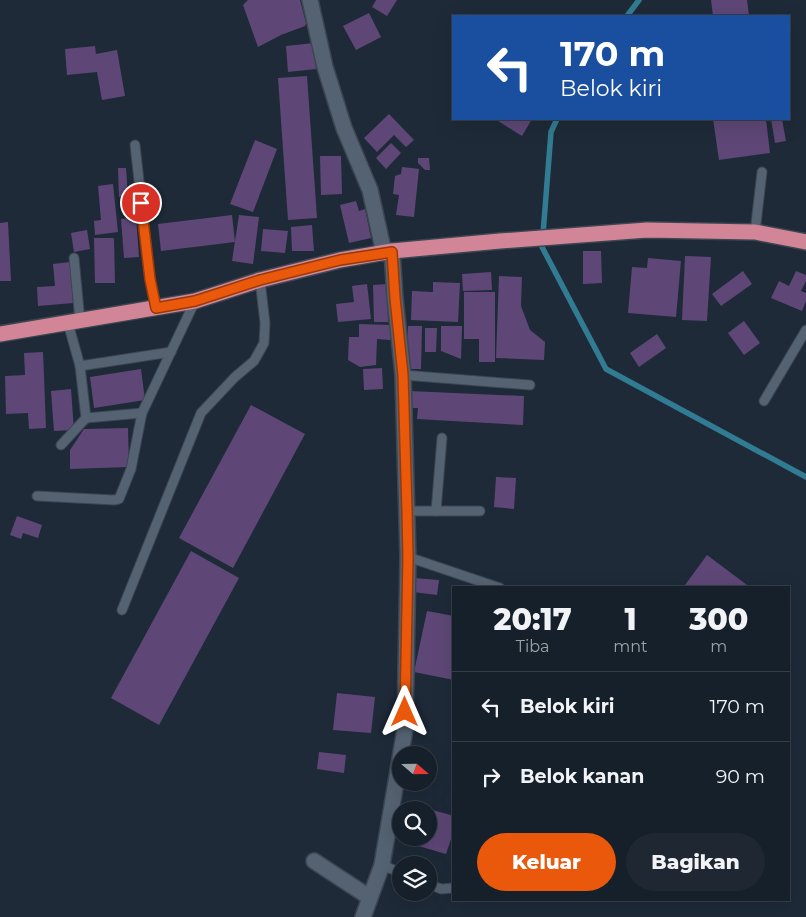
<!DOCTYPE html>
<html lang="id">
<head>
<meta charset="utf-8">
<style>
  body { margin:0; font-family:Montserrat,sans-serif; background:#1f2832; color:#f1f3f6; height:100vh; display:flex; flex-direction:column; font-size:19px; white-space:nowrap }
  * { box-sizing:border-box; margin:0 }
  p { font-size:16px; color:#9ea3a8 }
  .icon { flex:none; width:28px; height:28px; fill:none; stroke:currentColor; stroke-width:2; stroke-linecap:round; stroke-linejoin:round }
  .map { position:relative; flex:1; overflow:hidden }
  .panel { position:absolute; left:452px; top:586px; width:338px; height:315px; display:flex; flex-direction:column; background:#16202a; border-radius:0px; box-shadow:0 5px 20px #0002,0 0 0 1px #353e47 }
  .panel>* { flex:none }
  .top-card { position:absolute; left:452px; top:15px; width:338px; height:105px; border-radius:0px; box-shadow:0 5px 20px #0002,0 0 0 1px #353e47; background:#1a4fa0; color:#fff; overflow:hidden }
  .needle { width:32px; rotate:110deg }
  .fabs { position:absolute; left:392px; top:746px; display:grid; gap:10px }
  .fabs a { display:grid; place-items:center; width:45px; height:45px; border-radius:50%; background:#16202a; box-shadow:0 5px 20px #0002,0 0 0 1px #353e47; font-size:25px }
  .pin { position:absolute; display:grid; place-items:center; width:42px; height:42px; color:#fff; margin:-21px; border:2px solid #fff; border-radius:50%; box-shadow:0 1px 5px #0007 }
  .me { position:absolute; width:55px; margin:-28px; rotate:0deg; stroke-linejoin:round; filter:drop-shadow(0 0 4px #0008) }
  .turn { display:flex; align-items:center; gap:18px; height:105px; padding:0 25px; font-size:22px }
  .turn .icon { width:65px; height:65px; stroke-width:2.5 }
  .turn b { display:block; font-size:35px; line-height:42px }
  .eta { display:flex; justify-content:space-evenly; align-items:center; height:85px; text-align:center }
  .eta b { font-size:30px; font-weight:800; line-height:35px }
  .button { display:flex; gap:10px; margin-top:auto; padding:10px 25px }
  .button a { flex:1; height:58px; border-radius:30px; background:#ea580c; color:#fff; font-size:20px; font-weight:800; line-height:58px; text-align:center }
  .button a+a { background:#1f2832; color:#f1f3f6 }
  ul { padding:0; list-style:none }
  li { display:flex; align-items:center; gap:15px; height:70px; padding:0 25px; border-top:1px solid #353e47 }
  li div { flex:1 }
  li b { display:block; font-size:19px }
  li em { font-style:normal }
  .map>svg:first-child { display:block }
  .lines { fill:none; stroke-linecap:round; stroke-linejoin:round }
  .stream { stroke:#317c92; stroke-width:5.5 }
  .building { fill:#5e4776 }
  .lane-casing { stroke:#3c4652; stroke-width:11 }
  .street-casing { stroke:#3c4652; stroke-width:18 }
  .highway-casing { stroke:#3c4652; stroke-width:18 }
  .lane { stroke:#546272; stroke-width:9 }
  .street { stroke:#546272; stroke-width:15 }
  .highway { stroke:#d28597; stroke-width:15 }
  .route-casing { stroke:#983908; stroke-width:12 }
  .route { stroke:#ea580c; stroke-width:9 }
</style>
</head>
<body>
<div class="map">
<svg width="806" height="917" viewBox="0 0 806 917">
  <rect width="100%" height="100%" fill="#1e2a38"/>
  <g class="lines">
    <g class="stream">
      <polyline points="627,16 639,0"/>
      <polyline points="557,119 551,132 542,247 606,369 806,477"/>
    </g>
  </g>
  <g class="building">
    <polygon points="248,0 300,0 306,23 305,26 281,35 258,47 243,5"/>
    <polygon points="376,0 397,0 387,16 372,7"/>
    <polygon points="711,0 747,0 749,16 713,16"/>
    <polygon points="369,13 381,37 356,50 343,26"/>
    <polygon points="314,43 316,69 288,72 286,46"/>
    <polygon points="95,46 96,54 117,50 125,96 102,100 97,72 67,75 65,49"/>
    <polygon points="307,76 317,218 288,220 278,78"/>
    <polygon points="389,114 414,140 406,147 394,135 377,152 364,138"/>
    <polygon points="495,119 532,119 522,136"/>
    <polygon points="713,119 766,119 770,153 719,160"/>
    <polygon points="771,119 782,119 786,141 775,143"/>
    <polygon points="255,140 277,149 253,212 230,204"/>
    <polygon points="391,143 401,153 386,169 376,158"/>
    <polygon points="320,156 341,156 342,194 321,195"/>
    <polygon points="418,158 429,158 430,170 425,170 418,163"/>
    <polygon points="402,167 419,169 414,217 396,215 399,195 393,194 395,176 401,174"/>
    <polygon points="118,168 126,168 128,196 119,197"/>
    <polygon points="113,184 118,232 95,235 94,221 101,220 98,186"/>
    <polygon points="356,201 359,211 365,209 371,238 349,243 340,205"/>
    <polygon points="232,215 235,242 161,251 158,224"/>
    <polygon points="239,215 259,217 253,264 232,261"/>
    <polygon points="136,217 139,257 124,258 121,219"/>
    <polygon points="8,222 11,281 0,281 0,223"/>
    <polygon points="312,225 314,251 292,251 291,227"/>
    <polygon points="263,229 288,231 285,253 261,251"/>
    <polygon points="87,230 90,249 74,252 71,233"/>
    <polygon points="94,238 113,238 114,239 115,283 95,283"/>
    <polygon points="583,251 601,251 602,283 583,284"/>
    <polygon points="685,256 711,257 707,321 682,320"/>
    <polygon points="648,258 681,261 676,317 628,313 632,267 647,268"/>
    <polygon points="70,262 73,303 38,306 37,287 55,286 53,264"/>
    <polygon points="743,271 752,284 721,306 712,294"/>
    <polygon points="796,271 806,275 806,281 801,291 806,293 806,301 802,311 771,298 779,281 789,286"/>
    <polygon points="491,272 492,290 463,291 462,274"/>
    <polygon points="499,276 522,277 521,306 530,330 545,342 544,360 496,358"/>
    <polygon points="433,282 460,283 458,322 411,320 412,291 433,292"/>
    <polygon points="367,284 371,319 338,322 336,304 354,302 352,286"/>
    <polygon points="387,284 388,322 374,322 373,285"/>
    <polygon points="464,292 495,292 495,362 479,362 479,339 464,339"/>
    <polygon points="744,321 760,343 744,355 728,333"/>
    <polygon points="359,324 391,325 390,340 377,339 376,365 360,367 348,360 349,337 359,337"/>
    <polygon points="408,326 422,326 421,369 408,369"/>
    <polygon points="441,326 462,326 461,359 441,351"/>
    <polygon points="425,328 437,328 436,352 425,352"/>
    <polygon points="657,334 666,348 639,367 630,353"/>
    <polygon points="43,352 46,428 29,429 28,413 6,414 5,376 25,375 24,353"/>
    <polygon points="382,368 383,389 364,390 363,369"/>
    <polygon points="141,369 145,400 94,408 90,377"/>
    <polygon points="71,389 74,430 54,431 51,391"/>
    <polygon points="409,391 524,396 523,425 417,419 418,408 408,408"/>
    <polygon points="251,405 305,434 233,568 179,538"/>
    <polygon points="128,428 129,467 70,469 70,450 84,429"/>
    <polygon points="496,477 516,478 514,509 494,507"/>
    <polygon points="17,516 42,525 38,538 23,533 21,539 10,535"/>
    <polygon points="191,551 239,578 159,725 111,698"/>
    <polygon points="707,555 751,588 689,588 685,585"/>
    <polygon points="414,578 439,580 437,595 413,592"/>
    <polygon points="427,611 454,616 454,680 414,672"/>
    <polygon points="337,693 375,697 371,733 333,730"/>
    <polygon points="319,752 346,755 344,773 317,769"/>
    <polygon points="411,804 454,816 454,830 446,854 401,841 402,838 429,838 429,810 410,810"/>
  </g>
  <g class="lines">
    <defs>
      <g id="lane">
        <polyline points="135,145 150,279 156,308"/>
        <polyline points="755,232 762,172"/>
        <polyline points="74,258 80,321"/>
        <polyline points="68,323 80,366 86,418 142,413 195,301"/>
        <polyline points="80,366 171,352"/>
        <polyline points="403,375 530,385"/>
        <polyline points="764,401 806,330"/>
        <polyline points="61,445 86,418"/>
        <polyline points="37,496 114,500 119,499 131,469 142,413"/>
        <polyline points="407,511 480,511"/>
        <polyline points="436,511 442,438"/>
        <polyline points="408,557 500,588"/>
        <polyline points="122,610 201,413 235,377 254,361 264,343 265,323 260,280"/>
        <polyline points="382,865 401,873"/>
        <polyline points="429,884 441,889 454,888"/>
      </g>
      <g id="street">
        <polyline points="310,0 325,67 344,128 370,190 384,253"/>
        <polyline points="314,861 369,897"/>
        <polyline points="363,917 382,865 405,729 408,557 403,375 395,298 392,251"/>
      </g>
      <polyline id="highway" points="0,334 195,301 260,280 340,260 392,251 500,241 647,230 755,232 806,242"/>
    </defs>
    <use href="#lane" class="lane-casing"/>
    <use href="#street" class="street-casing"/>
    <use href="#highway" class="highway-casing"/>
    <use href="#lane" class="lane"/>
    <use href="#street" class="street"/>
    <use href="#highway" class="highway"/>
  </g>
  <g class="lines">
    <defs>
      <polyline id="route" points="141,203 150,279 156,308 195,301 260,280 340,260 392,252 395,298 403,375 407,511 408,557 405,712"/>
    </defs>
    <use href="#route" class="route-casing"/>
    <use href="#route" class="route"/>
  </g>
</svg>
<div class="fabs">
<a><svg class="needle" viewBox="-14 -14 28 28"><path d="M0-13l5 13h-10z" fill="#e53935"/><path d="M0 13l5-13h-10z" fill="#9ea3a8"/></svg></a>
<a><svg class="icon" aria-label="search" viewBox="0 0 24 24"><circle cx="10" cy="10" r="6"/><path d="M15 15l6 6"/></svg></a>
<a><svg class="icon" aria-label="layers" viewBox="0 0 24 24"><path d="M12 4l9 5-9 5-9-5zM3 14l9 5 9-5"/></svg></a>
</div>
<div class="pin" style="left:141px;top:203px;background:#d93025"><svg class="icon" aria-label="arrive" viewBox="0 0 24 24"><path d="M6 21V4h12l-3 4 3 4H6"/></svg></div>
<svg class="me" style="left:405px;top:712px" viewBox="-20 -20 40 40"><path d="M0-17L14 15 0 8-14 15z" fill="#ea580c" stroke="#fff" stroke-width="4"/></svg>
<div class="top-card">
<div class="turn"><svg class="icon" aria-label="left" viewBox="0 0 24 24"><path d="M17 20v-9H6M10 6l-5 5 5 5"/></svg><div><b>170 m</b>Belok kiri</div></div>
</div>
<section class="panel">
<div class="eta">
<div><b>20:17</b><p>Tiba</p></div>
<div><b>1</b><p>mnt</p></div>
<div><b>300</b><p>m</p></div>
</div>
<ul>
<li><svg class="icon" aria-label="left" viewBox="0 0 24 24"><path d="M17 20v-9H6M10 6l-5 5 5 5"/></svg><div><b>Belok kiri</b></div><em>170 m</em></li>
<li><svg class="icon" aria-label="right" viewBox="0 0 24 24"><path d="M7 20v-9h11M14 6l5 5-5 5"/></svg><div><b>Belok kanan</b></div><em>90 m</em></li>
</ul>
<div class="button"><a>Keluar</a><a>Bagikan</a></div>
</section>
</div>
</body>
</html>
